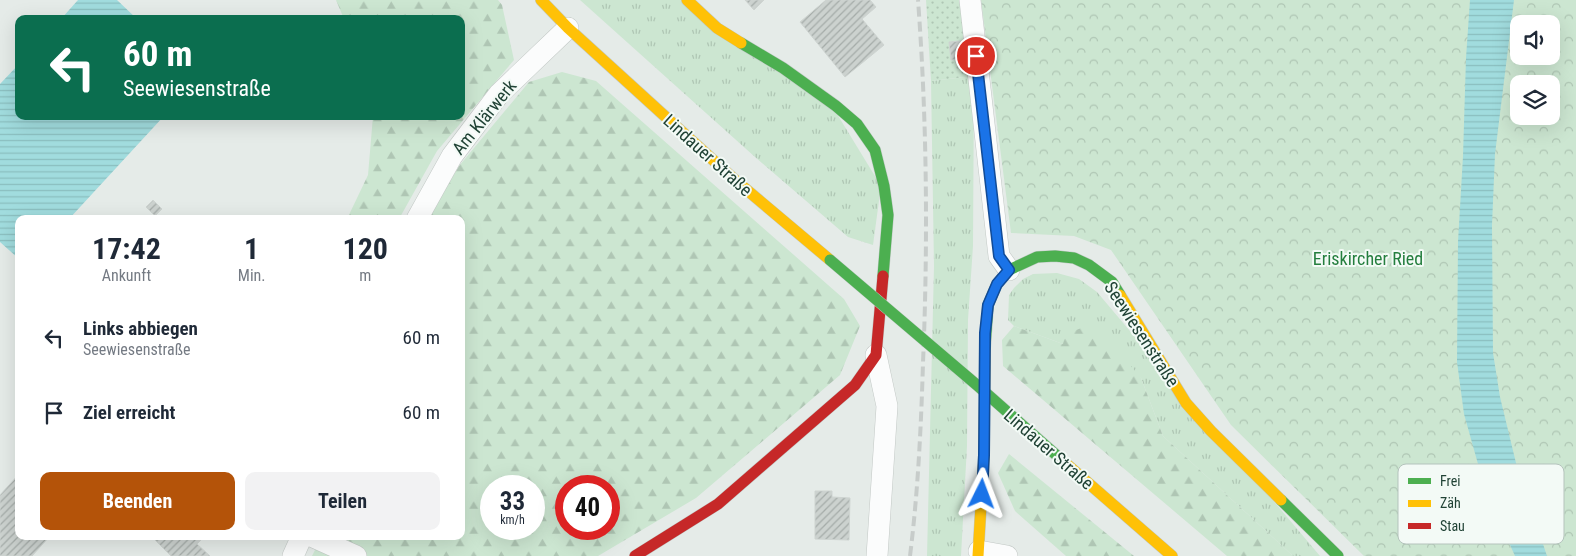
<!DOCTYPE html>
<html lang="de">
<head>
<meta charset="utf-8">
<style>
  body { margin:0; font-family:"Roboto Condensed",sans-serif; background:#f2f2f3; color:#1f2937; height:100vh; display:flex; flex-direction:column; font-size:19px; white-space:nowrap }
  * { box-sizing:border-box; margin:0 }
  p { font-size:16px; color:#747a83 }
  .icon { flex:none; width:28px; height:28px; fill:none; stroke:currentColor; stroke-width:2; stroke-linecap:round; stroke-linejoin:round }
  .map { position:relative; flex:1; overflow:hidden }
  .side { position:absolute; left:15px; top:215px; width:450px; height:325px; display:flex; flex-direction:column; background:#fff; border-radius:10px; box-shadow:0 5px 20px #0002 }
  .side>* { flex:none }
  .banner { position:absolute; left:15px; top:15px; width:450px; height:105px; border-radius:10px; box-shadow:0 5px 20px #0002; background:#0b6e4f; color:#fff; overflow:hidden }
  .buttons { position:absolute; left:1510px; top:15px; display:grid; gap:10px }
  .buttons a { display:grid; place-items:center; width:50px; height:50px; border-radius:10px; background:#fff; box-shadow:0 5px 20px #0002; font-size:25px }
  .speed { position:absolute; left:480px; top:475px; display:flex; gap:10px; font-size:25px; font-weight:700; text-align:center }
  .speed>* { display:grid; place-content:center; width:65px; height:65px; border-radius:50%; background:#fff; box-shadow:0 5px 20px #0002; line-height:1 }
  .speed small { font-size:12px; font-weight:400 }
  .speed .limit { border:8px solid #d22; background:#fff; color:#111 }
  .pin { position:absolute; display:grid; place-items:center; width:42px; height:42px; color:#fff; margin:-21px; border:2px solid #fff; border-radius:50%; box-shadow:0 1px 5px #0007 }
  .me { position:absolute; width:55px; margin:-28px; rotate:3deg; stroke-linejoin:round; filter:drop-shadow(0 0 4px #0008) }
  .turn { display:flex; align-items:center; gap:18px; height:105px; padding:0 25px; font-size:22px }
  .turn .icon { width:65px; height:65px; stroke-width:2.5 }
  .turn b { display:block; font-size:35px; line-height:42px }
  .eta { display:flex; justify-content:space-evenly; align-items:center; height:85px; text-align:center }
  .eta b { font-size:30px; font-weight:700; line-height:35px }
  .primary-button { display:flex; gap:10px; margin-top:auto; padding:10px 25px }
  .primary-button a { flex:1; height:58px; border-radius:10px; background:#b45309; color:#fff; font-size:20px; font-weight:700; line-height:58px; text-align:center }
  .primary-button a+a { background:#f2f2f3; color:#1f2937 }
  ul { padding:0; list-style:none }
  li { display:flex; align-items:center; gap:15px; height:75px; padding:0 25px }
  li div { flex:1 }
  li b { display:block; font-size:19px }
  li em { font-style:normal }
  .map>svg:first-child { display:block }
  .grass { fill:url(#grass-tufts) }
  .forest { fill:url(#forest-firs); fill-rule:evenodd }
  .park { fill:url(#park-crowns); fill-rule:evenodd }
  .garden { fill:url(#garden-dots) }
  .water { fill:url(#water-rules) }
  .building { fill:url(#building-hatch); stroke:#ced4d1 }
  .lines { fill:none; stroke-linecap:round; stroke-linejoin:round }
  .street-casing { stroke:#c2c8c5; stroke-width:22 }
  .fast-casing { stroke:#c0c9c5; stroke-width:12 }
  .slow-casing { stroke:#c0c9c5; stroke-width:12 }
  .jam-casing { stroke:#c0c9c5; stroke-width:12 }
  .street { stroke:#fbfcfc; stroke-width:21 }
  .fast { stroke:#4caf50; stroke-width:11 }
  .slow { stroke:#ffc107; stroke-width:11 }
  .jam { stroke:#c62828; stroke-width:11 }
  .rail { stroke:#c7ccca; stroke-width:4; stroke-dasharray:10 5; stroke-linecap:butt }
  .fast-bridge-casing { stroke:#c0c9c5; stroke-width:12; stroke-linecap:butt }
  .fast-bridge { stroke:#4caf50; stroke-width:11 }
  .route-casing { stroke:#114b97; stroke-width:12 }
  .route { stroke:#1a73e8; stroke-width:9 }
  .labels { text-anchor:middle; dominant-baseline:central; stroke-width:4; stroke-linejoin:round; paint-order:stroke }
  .street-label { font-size:18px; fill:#204235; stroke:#f3faf6 }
  .park-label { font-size:18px; fill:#247e3e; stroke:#f3faf6 }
  .key { fill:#f3faf6; stroke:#b4c3bc; stroke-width:1 }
  .key-label { font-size:14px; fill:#204235 }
</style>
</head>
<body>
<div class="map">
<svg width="1576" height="556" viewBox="0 0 1576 556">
  <defs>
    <pattern id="grass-tufts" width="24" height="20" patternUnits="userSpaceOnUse" patternTransform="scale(1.25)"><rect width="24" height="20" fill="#cce6d1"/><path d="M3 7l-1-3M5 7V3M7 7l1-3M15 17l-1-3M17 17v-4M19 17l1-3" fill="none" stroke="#afc6b4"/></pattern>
    <pattern id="forest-firs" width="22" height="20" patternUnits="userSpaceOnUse" patternTransform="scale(1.25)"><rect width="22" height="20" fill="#cce6d1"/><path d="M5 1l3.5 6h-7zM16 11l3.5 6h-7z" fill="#afc6b4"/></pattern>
    <pattern id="park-crowns" width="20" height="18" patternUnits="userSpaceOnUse" patternTransform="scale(1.25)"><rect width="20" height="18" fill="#cce6d1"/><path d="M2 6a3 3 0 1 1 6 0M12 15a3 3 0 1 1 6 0" fill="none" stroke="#afc6b4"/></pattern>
    <pattern id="garden-dots" width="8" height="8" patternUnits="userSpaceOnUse" patternTransform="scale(1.25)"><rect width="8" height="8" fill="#cce6d1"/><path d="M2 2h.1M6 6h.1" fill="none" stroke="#afc6b4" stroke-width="1.8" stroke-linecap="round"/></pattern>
    <pattern id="water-rules" width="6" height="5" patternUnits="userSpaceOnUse" patternTransform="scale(1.25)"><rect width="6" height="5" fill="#a1dcde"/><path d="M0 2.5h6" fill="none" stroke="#8abebf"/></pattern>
    <pattern id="building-hatch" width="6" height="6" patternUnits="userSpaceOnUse" patternTransform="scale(1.25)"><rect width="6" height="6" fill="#ccd2cf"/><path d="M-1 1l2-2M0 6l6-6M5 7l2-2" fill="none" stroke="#a5aca9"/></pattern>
  </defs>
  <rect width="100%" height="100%" fill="#e5ebe8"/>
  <g class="grass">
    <polygon points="580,0 681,0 834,109 881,186 873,245 848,237 755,157"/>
    <polygon points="974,76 973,246 968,320 967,446 961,556 927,556 934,266 931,81"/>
    <polygon points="1057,273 1079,279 1097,292 1320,556 1293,556 1163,436 1141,378 1063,344 1014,326 1008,320 1009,295 1014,288 1023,279 1033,274"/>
  </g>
  <g class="forest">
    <polygon points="336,0 498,0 502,5 514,60 437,151 399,219 347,219 368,175 373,116 461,116 461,19 344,19"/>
    <path d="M 562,72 L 596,81 L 844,299 L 860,326 L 840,375 L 696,498 L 598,556 L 312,556 L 322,536 L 461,536 L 461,219 L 428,219 L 459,166 L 529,82 ZM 491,486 L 534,486 L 534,529 L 491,529 ZM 566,486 L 609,486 L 609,529 L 566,529 Z"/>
    <polygon points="1014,326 1063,344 1065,334 1087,326 1107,338 1141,378 1163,436 1293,556 1227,556 1003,366 1002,340"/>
    <polygon points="1009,454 1134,556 1066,556 1015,511 998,473"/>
  </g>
  <path class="park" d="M 981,0 L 1576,0 L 1576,556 L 1364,556 L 1231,425 L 1111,250 L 1074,236 L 1011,233 ZM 1519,24 L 1551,24 L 1551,56 L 1519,56 ZM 1519,84 L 1551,84 L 1551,116 L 1519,116 Z"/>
  <polygon class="garden" points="926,0 966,0 974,76 931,81"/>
  <g class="water">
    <polygon points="78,0 117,0 137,19 61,19"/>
    <polygon points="1470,0 1514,0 1495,154 1492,225 1493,353 1500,397 1516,463 1547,556 1515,556 1485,489 1464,414 1457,362 1458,242 1463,156 1466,58"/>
    <polygon points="19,64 19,116 164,116 69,219 19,219 19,259 0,242 0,84"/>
  </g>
  <g class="building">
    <polygon points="745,0 764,0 754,10"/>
    <polygon points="826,0 870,0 876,7 862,19 884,45 845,77 800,22"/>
    <polygon points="961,41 963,59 951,60 949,42"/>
    <polygon points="153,200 162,209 155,216 146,207"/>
    <polygon points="19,474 19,536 50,536 32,556 0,556 0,495"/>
    <polygon points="815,491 832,491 832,497 850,498 849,540 815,539"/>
    <polygon points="151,536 205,536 197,544 210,556 171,556"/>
  </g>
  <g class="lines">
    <defs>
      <g id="street">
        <polyline points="970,0 999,256 1009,270"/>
        <polyline points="417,219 452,156 499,94 568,28"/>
        <polyline points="876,355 887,406 877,556"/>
        <polyline points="311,536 356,556"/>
        <polyline points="979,551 1007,556"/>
        <polyline points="293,556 302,536"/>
      </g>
      <g id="fast">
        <polyline points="741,43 783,68 836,106 857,124 875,150 884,186 888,215 883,276"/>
        <polyline points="985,348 988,305 997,284 1009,270 1037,257 1055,256 1074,258 1089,265 1112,282 1120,295"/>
        <polyline points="1281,500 1338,556"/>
      </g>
      <g id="slow">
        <polyline points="541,0 568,28 735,180 830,260"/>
        <polyline points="687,0 717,28 741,43"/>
        <polyline points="1120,295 1186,403 1211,431 1281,500"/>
        <polyline points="1063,461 1172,556"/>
        <polyline points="978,556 984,455 985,348"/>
      </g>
      <polyline id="jam" points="635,556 718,504 855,385 876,355 883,276"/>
    </defs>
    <use href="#street" class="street-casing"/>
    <use href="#fast" class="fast-casing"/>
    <use href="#slow" class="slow-casing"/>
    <use href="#jam" class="jam-casing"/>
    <use href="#street" class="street"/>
    <use href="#fast" class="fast"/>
    <use href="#slow" class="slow"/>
    <use href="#jam" class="jam"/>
    <path class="rail" d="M 910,556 C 918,492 921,428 923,363 C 928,242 927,121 918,0"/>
    <defs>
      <polyline id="fast-bridge" points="830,260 978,386 1063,461"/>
    </defs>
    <use href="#fast-bridge" class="fast-bridge-casing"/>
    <use href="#fast-bridge" class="fast-bridge"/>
  </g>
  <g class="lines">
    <defs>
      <polyline id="route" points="976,56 999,256 1009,270 997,284 988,305 985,333 984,455 982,494"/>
    </defs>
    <use href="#route" class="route-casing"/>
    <use href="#route" class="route"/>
  </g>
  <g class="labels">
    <g class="street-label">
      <text transform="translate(484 117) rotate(-51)">Am Klärwerk</text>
      <text transform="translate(708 155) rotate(42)">Lindauer Straße</text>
      <text transform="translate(1142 334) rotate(57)">Seewiesenstraße</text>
      <text transform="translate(1049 449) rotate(41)">Lindauer Straße</text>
    </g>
    <g class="park-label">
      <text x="1368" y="258">Eriskircher Ried</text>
    </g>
  </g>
  <rect x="1398" y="464" width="166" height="80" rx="8" class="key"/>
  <rect x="1408" y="478" width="23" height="6" fill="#4caf50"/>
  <rect x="1408" y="500" width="23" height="7" fill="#ffc107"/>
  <rect x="1408" y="523" width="23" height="6" fill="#c62828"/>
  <g class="key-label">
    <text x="1440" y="486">Frei</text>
    <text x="1440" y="508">Zäh</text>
    <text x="1440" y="531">Stau</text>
  </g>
</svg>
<div class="buttons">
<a><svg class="icon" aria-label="sound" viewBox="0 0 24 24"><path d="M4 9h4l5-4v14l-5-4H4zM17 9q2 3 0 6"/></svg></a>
<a><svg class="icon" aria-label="layers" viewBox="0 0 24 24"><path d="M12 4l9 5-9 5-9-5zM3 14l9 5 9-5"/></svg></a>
</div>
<div class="speed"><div>33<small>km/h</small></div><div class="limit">40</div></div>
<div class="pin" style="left:976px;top:56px;background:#d93025"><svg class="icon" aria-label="arrive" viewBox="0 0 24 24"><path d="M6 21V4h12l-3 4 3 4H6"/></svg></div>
<svg class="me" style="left:982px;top:494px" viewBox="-20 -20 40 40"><path d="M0-17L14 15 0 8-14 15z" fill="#1a73e8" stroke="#fff" stroke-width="4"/></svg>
<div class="banner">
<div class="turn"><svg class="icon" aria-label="left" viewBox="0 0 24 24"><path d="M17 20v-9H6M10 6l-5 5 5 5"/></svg><div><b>60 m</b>Seewiesenstraße</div></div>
</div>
<section class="side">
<div class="eta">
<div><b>17:42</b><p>Ankunft</p></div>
<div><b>1</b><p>Min.</p></div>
<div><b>120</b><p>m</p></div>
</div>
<ul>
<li><svg class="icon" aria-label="left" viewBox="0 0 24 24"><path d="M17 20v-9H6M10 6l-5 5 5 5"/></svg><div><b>Links abbiegen</b><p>Seewiesenstraße</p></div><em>60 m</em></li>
<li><svg class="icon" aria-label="arrive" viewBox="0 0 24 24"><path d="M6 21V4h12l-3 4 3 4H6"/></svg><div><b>Ziel erreicht</b></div><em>60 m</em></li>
</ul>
<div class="primary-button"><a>Beenden</a><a>Teilen</a></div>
</section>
</div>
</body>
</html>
